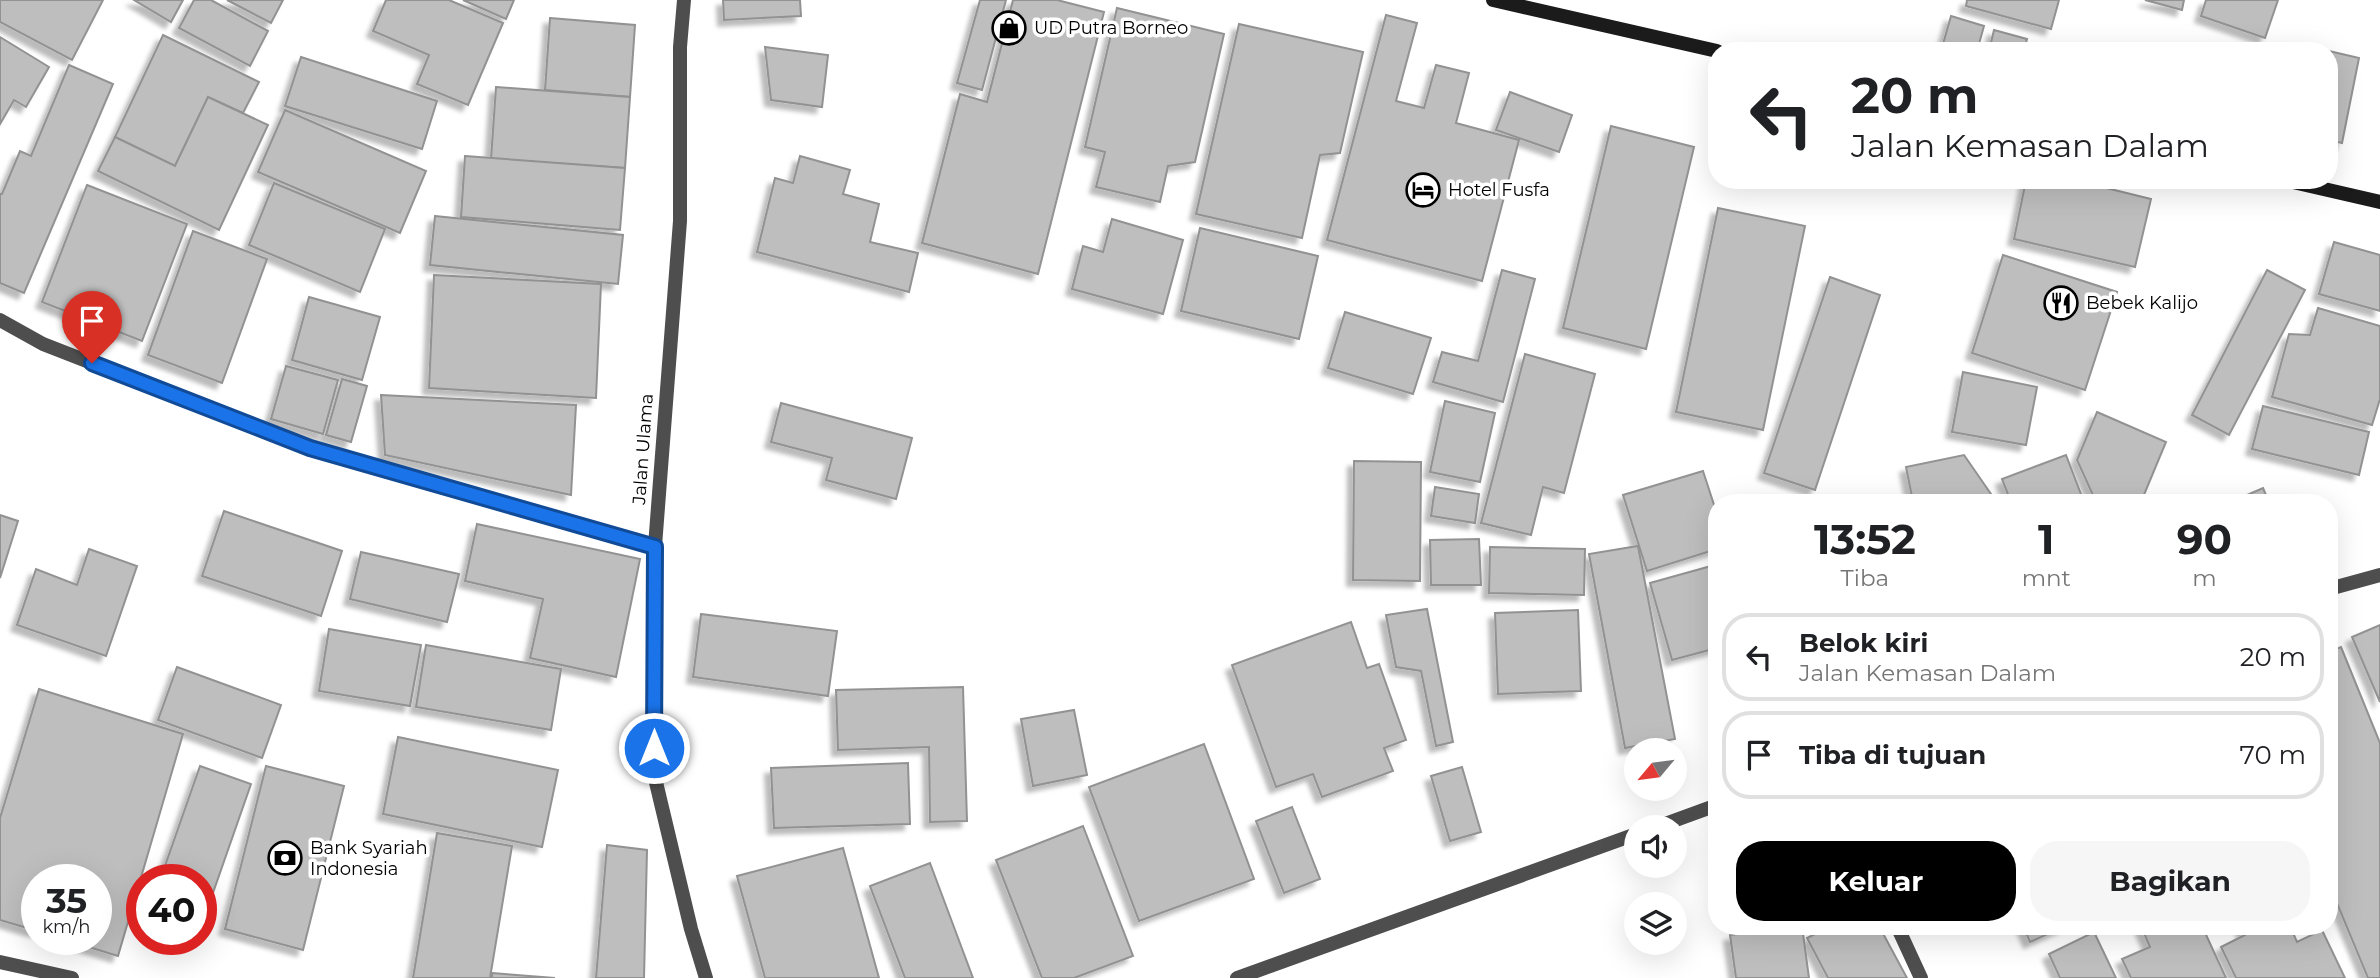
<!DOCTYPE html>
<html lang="id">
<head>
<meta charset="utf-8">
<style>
  body { margin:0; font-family:Montserrat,sans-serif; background:#f6f6f6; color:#202124; height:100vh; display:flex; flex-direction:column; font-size:26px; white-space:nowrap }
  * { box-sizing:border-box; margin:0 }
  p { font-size:23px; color:#757577 }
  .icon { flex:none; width:38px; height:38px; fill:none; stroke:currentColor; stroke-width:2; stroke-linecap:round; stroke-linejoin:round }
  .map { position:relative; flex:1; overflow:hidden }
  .drawer { position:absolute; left:1708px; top:494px; width:630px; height:441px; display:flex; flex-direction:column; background:#fff; border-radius:28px; box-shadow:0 7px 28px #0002 }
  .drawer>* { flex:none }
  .hud { position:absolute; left:1708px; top:42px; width:630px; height:147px; border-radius:28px; box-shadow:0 7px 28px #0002; background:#fff; color:#202124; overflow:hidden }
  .needle { width:46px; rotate:241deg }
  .buttons { position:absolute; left:1624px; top:738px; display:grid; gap:14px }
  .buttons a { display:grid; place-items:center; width:63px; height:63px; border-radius:50%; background:#fff; box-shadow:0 7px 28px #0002; font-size:35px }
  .speed { position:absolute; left:21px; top:864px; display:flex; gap:14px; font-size:35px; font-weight:700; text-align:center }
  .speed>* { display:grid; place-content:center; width:91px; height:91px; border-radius:50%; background:#fff; box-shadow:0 7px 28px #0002; line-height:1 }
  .speed small { font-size:18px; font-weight:400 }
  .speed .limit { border:10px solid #d22; background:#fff; color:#111 }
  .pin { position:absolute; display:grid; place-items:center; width:60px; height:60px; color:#fff; margin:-72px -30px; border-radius:50% 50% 50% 0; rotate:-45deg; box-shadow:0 0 7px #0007 }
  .pin .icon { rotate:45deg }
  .me { position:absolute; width:77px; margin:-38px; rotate:0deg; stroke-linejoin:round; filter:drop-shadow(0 0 5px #0008) }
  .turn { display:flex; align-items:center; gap:24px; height:147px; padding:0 28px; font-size:32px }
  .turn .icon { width:91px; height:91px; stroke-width:2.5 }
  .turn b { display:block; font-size:49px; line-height:60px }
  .eta { display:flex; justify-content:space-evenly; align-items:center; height:119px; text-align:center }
  .eta b { font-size:42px; font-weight:700; line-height:49px }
  .primary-button { display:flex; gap:14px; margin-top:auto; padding:14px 28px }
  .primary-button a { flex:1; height:80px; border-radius:28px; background:#000; color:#fff; font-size:28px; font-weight:700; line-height:80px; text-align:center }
  .primary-button a+a { background:#f6f6f6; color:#202124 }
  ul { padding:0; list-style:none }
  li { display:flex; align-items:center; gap:21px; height:88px; margin:0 14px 10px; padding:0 14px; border:4px solid #e0e0e0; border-radius:28px }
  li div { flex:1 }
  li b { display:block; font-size:26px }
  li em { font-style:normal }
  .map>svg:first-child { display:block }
  .building { fill:#bebebe; stroke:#929292; stroke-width:2; filter:url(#shadow) }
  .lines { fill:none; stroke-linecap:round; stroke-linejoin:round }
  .minor { stroke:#4e4e4e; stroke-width:14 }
  .tertiary { stroke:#4e4e4e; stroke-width:14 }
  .secondary { stroke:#1b1b1b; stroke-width:14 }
  .route-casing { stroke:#114b97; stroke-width:18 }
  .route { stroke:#1a73e8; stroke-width:12 }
  .labels { text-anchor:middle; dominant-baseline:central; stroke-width:7; stroke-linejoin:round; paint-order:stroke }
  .poi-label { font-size:18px; fill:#000; stroke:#fff; text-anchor:start }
  .street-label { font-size:18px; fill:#000; stroke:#fff }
</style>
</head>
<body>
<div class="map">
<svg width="2380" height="978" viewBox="0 0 2380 978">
  <defs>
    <filter id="shadow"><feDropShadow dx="-6" dy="6" stdDeviation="2" flood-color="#0004"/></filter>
  </defs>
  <rect width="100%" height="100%" fill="#fff"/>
  <g class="building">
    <polygon points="0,0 103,0 72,60 0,22"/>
    <polygon points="134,0 183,0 171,22"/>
    <polygon points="194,0 211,0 268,31 250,66 179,28"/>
    <polygon points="227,0 283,0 271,23"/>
    <polygon points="386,0 449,0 503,23 468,105 417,84 429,55 373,31"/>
    <polygon points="463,0 514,0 506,19"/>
    <polygon points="723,0 800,0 801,16 724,20"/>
    <polygon points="980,0 1006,0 982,90 957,83"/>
    <polygon points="1013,0 1057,0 1104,12 1038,274 922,243 960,94 987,102"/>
    <polygon points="1967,0 2059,0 2051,29 1966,6"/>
    <polygon points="2145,0 2184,0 2182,10"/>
    <polygon points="2206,0 2278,0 2265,38 2201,16"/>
    <polygon points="1117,8 1224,34 1195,162 1168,166 1160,202 1096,187 1105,152 1085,147"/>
    <polygon points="1386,15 1417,23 1396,101 1424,108 1436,65 1469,73 1456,123 1519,140 1482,281 1327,240"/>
    <polygon points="1951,16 1984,26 1977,51 1941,51"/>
    <polygon points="550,18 635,25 630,97 545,90"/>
    <polygon points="1239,24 1363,52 1340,153 1320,155 1302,238 1196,214"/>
    <polygon points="1994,30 2027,39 2024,51 1989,51"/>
    <polygon points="163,35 259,82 243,113 208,97 175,166 115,137"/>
    <polygon points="0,37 49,67 26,107 14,100 0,124"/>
    <polygon points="765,47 828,55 822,107 771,100"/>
    <polygon points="2329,51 2359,58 2342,143 2329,140"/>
    <polygon points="301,57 437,101 422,149 285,106"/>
    <polygon points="69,65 113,84 24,293 0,283 0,194 2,194 20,151 31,156"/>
    <polygon points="496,87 630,97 625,168 491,159"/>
    <polygon points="1510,92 1572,115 1559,152 1496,130"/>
    <polygon points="208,97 268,125 219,230 98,171 115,137 175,166"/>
    <polygon points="285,110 426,171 400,233 258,172"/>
    <polygon points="1611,126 1694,147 1646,349 1563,328"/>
    <polygon points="465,156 625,168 620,230 461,217"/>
    <polygon points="800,156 850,170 843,194 879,204 870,242 918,253 909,292 757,252 775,178 793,183"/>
    <polygon points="2026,180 2074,180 2151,199 2135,267 2014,239"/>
    <polygon points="274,183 385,229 360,292 249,245"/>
    <polygon points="87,185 187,224 142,341 42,302"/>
    <polygon points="1718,208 1805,226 1763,430 1676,412"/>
    <polygon points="435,216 623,235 618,284 430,265"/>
    <polygon points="1112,219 1183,240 1163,314 1072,289 1083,246 1103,252"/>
    <polygon points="1200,228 1318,256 1299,339 1181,311"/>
    <polygon points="193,231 267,259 222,383 148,355"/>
    <polygon points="2334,242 2380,255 2380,311 2319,294"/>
    <polygon points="2003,255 2117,292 2085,390 1972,353"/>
    <polygon points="1502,270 1535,279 1503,402 1433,382 1442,352 1478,361"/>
    <polygon points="2267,270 2305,290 2229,435 2192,415"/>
    <polygon points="434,275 601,284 596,398 429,388"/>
    <polygon points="1830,277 1880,295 1815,490 1764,473"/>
    <polygon points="309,297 380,317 362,380 292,360"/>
    <polygon points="2318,308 2380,326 2380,399 2372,425 2272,397 2289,334 2310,335"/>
    <polygon points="1345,312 1431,338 1413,394 1328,368"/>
    <polygon points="1525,354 1595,374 1564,493 1543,487 1531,535 1481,523"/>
    <polygon points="286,366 338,380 323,434 271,419"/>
    <polygon points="1963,372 2037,387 2026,445 1952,432"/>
    <polygon points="342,379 367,386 351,442 326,435"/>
    <polygon points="381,395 576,405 571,495 385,455"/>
    <polygon points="1445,401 1495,413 1480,482 1430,472"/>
    <polygon points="781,403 912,438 896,499 826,480 832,458 771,442"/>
    <polygon points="2263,406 2369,432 2359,475 2252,449"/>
    <polygon points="2097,412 2166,442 2141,502 2096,502 2077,460"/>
    <polygon points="1964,455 1991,494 1991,502 1913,502 1906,467"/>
    <polygon points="2066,455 2084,502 2011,502 2002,479"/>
    <polygon points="1354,461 1421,462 1420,581 1353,580"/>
    <polygon points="1703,471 1717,514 1717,549 1647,571 1623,495"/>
    <polygon points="1435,487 1479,494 1475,523 1431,516"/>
    <polygon points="2263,488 2269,502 2231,502"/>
    <polygon points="224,511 342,551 321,616 202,576"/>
    <polygon points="0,515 18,521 0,578"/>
    <polygon points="477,524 640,559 616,677 530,658 543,599 465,581"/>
    <polygon points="1479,539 1481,585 1431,585 1430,540"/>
    <polygon points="1638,546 1675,739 1625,748 1589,554"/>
    <polygon points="1490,547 1585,549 1584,595 1489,593"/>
    <polygon points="89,549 137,566 106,656 17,625 36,569 77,585"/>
    <polygon points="361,552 459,574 447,622 350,599"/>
    <polygon points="1711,566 1717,588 1717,648 1672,660 1650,583"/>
    <polygon points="1427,609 1453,742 1436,746 1421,671 1396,667 1386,615"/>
    <polygon points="1578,610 1581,691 1498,694 1495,613"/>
    <polygon points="701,614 837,631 828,696 693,677"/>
    <polygon points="1351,622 1367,668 1379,664 1406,740 1384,748 1393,771 1322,797 1313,774 1276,787 1232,665"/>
    <polygon points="2380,625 2380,702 2352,637"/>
    <polygon points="329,629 421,645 410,706 319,691"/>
    <polygon points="426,645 561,669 551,730 416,707"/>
    <polygon points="2341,647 2380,743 2380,978 2368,978 2329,884 2329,652"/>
    <polygon points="177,667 281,705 262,758 158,720"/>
    <polygon points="963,687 967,821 930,822 929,747 838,750 836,690"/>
    <polygon points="39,689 183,734 118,956 66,940 96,940 96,880 37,880 37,931 0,920 0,818"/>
    <polygon points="1074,710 1087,775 1033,786 1021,719"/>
    <polygon points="398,737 558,770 542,847 383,814"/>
    <polygon points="1204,744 1254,879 1139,921 1089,787"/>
    <polygon points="908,763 910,824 774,828 771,768"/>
    <polygon points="200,766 251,784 208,907 201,905 201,880 160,880"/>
    <polygon points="266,766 344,786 303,950 225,929"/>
    <polygon points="1462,767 1481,832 1450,841 1431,776"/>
    <polygon points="1292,807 1320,879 1284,893 1256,821"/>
    <polygon points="1083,826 1133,956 1074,978 1042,978 996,860"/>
    <polygon points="437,833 512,846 490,978 413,978"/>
    <polygon points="607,845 647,850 644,978 596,978"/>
    <polygon points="843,848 879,978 765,978 737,876"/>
    <polygon points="930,863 973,978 905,978 870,886"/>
    <polygon points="1802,926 1809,978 1736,978 1730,935"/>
    <polygon points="1831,926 1879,926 1907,978 1828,978 1807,938"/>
    <polygon points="2023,926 2065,926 2030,942"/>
    <polygon points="2141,926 2202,926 2226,978 2131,978 2122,959 2150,947"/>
    <polygon points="2241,926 2290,926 2297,942 2322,930 2345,978 2236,978 2221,947 2245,935"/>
    <polygon points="2094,932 2116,978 2060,978 2049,954"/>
    <polygon points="492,973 555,978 492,978"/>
  </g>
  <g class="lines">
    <g class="minor">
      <polyline points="0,320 43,344 310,448 655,546"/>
      <polyline points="1897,926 1921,978"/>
    </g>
    <g class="tertiary">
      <polyline points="684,0 680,47 680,221 655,546 654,774 691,929 706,978"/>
      <polyline points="2329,589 2380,575"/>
      <polyline points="1654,828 1717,805"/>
      <polyline points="0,962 72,978"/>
      <polyline points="1237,978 1636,834"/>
    </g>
    <g class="secondary">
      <polyline points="1493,0 1717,51"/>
      <polyline points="2285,180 2380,202"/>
    </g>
  </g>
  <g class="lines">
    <defs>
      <polyline id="route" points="92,363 310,448 655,547 654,748"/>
    </defs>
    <use href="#route" class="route-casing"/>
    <use href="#route" class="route"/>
  </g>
  <defs>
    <symbol id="shop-ring" viewBox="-11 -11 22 22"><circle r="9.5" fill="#fff" stroke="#000" stroke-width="1.5"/><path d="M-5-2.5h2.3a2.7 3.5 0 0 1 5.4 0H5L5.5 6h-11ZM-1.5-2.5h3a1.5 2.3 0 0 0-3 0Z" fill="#000"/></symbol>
    <symbol id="hotel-ring" viewBox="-11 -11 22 22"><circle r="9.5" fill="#fff" stroke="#000" stroke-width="1.5"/><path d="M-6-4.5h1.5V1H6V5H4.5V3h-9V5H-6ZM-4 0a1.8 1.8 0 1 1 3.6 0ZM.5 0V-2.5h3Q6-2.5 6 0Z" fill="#000"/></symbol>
    <symbol id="restaurant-ring" viewBox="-11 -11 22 22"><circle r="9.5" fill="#fff" stroke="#000" stroke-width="1.5"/><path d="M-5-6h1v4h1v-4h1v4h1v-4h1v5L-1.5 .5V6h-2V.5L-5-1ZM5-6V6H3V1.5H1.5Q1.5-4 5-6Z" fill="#000"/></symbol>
    <symbol id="bank-ring" viewBox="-11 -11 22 22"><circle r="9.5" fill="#fff" stroke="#000" stroke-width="1.5"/><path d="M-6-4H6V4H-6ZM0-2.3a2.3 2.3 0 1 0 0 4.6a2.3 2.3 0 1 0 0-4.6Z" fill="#000"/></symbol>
  </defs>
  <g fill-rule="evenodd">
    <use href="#shop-ring" x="990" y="9" width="38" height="38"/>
    <use href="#hotel-ring" x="1404" y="171" width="38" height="38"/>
    <use href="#restaurant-ring" x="2042" y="284" width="38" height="38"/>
    <use href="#bank-ring" x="266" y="839" width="38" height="38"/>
  </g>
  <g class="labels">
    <g class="poi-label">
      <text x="1034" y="28">UD Putra Borneo</text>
      <text x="1448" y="190">Hotel Fusfa</text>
      <text x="2086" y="303">Bebek Kalijo</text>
      <text x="310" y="848">Bank Syariah<tspan x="310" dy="21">Indonesia</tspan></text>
    </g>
    <g class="street-label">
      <text transform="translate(643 449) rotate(-86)">Jalan Ulama</text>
    </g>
  </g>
</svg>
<div class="buttons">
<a><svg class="needle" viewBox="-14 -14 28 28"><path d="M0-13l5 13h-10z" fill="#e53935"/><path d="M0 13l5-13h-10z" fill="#757577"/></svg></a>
<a><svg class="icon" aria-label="sound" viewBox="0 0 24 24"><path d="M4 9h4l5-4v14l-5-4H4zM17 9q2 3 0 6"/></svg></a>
<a><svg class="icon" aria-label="layers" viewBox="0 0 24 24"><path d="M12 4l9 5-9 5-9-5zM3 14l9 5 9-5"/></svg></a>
</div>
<div class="speed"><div>35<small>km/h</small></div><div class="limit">40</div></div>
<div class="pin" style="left:92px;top:363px;background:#d93025"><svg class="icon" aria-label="arrive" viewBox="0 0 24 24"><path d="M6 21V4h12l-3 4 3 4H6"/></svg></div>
<svg class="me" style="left:654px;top:748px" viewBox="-20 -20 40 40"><circle r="17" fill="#1a73e8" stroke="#fff" stroke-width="3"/><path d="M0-11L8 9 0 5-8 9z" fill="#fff"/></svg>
<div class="hud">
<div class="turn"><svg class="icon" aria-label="left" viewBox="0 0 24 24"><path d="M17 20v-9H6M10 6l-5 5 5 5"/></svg><div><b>20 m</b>Jalan Kemasan Dalam</div></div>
</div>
<section class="drawer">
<div class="eta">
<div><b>13:52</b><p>Tiba</p></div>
<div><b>1</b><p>mnt</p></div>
<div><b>90</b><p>m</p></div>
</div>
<ul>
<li><svg class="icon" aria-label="left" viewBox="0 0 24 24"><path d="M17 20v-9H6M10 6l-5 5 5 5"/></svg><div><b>Belok kiri</b><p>Jalan Kemasan Dalam</p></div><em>20 m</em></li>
<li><svg class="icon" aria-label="arrive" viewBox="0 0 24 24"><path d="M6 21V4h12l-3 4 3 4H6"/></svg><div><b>Tiba di tujuan</b></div><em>70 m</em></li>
</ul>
<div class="primary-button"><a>Keluar</a><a>Bagikan</a></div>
</section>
</div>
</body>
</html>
